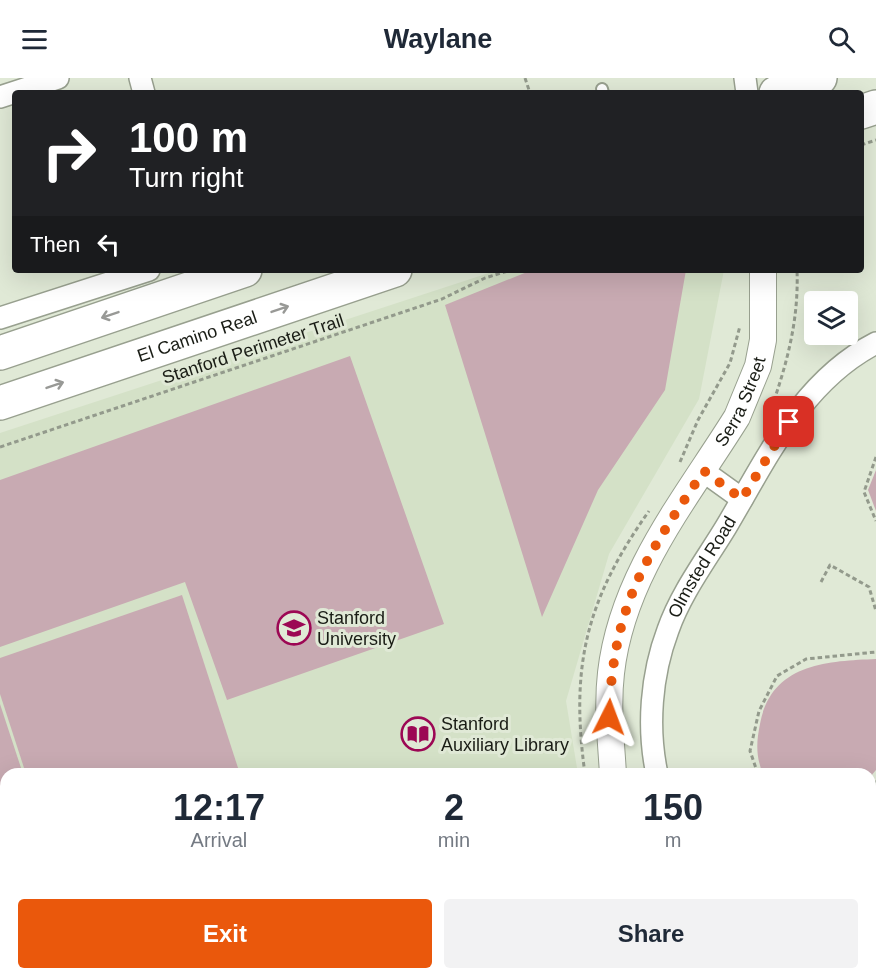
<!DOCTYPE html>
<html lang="en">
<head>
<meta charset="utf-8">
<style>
  body { margin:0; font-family:Arial,sans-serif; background:#f2f2f3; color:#1f2937; height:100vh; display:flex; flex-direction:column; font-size:22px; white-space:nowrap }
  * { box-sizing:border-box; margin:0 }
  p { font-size:20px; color:#747a83 }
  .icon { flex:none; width:33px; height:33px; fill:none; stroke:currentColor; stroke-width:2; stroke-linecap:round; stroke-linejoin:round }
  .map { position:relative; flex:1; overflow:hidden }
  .sheet { position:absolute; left:0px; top:690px; width:876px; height:212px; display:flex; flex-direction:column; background:#fff; border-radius:18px 18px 0 0; box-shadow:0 6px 24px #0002 }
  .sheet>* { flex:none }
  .banner { position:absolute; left:12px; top:12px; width:852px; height:183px; border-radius:6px; box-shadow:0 6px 24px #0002; background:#202124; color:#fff; overflow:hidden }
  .fabs { position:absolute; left:804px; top:213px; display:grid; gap:12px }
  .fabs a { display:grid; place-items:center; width:54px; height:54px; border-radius:6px; background:#fff; box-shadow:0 6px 24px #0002; font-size:30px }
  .pin { position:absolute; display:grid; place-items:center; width:51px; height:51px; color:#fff; margin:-26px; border-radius:12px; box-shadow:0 3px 9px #0006 }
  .me { position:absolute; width:66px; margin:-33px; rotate:3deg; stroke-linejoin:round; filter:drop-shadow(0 0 4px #0008) }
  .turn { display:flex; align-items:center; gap:21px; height:126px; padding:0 18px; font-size:27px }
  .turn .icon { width:78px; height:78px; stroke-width:2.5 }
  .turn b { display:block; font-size:42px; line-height:51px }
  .then { display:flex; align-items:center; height:57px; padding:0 18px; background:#0003; gap:12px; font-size:22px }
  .eta { display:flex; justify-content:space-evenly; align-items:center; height:102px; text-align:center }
  .eta b { font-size:36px; font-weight:600; line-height:42px }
  .cta { display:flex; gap:12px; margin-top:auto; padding:12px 18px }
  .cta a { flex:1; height:69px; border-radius:6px; background:#ea580c; color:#fff; font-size:24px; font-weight:600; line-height:69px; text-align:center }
  .cta a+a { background:#f2f2f3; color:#1f2937 }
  header { display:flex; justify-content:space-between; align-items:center; height:78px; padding:0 18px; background:#fff; font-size:27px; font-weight:600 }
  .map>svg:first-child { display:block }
  .built { fill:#d4e1c7 }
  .green { fill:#c8aab2 }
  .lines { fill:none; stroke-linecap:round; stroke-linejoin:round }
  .service-casing { stroke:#98a08f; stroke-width:14 }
  .minor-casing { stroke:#98a08f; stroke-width:24 }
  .tertiary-casing { stroke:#98a08f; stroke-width:28 }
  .primary-casing { stroke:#98a08f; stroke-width:36 }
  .path { stroke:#939a8c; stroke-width:3; stroke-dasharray:4.5 3; stroke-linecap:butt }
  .service { stroke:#fff; stroke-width:10 }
  .minor { stroke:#fff; stroke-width:21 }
  .tertiary { stroke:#fff; stroke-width:26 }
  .primary { stroke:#fff; stroke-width:33 }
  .oneway { stroke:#989996 }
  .route { stroke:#ea580c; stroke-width:10; stroke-dasharray:0 18 }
  .labels { text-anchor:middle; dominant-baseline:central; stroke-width:6; stroke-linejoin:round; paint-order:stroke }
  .street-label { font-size:18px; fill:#191c15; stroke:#e0e9d6 }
  .poi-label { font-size:18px; fill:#191c15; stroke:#e0e9d6; text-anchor:start }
</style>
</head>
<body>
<header><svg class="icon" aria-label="menu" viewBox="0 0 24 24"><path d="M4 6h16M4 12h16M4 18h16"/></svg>Waylane<svg class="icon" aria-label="search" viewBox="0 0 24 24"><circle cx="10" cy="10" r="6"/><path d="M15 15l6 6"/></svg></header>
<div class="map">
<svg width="876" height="901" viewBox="0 0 876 901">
  <rect width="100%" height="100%" fill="#e0e9d6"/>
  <polygon class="built" points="498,192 724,192 699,321 609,476 566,623 578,696 6,696 6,896 643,896 645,901 0,901 0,355"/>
  <g class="green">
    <polygon points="532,192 686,192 665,312 598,412 542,539 445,227"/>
    <polygon points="350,278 444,546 227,622 185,504 0,569 0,402"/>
    <polygon points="876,392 876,433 868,412"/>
    <polygon points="182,517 240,696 26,696 0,616 0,580"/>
    <path d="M 876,581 L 876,692 L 870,699 L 870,696 L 763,696 C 756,679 756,665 760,646 C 771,586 826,583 876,581 Z"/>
    <polygon points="0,626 23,696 6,696 6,846 0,848"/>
  </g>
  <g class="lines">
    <defs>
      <g id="service">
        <polyline points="602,11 603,15"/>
        <polyline points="394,896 396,901"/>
        <polyline points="434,901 439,901"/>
        <polyline points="774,901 797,896"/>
      </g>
      <g id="minor">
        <polyline points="140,0 144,15"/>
        <polyline points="745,0 747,15"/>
        <polyline points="0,19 58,0"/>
        <polyline points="0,240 149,192"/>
        <polyline points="703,393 742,421"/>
        <path id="s1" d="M 657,696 C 647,650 651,597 668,552 C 681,515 706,482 726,449 C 767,380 802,303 876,265"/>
      </g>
      <g id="tertiary">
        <path id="s2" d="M 613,696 C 611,662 607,629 611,595 C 622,497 686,421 737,339 L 758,288 L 763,262 L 763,192"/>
        <polyline points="664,896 666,901"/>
        <polyline points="708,896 710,901"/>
      </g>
      <g id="primary">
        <polyline points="776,15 820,0"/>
        <polyline points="861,34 876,29"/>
        <polyline points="0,275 245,192"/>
        <path id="s3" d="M 0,325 L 395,192"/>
      </g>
    </defs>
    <use href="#service" class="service-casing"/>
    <use href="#minor" class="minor-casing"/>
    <use href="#tertiary" class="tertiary-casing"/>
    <use href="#primary" class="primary-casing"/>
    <g class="path">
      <polyline points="525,0 530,15"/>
      <polyline points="861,67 876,62"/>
      <path d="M 769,337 C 786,289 799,244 797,192"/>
      <polyline points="0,369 442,221 485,200 511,192"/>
      <polyline points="876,379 864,414 876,443"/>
      <polyline points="680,384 698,342 730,285 740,248"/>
      <polyline points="821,504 830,487 869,509 876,533"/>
      <path d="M 585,696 C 570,588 586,522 649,433"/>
      <polyline points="758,696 750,673 759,633 777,598 806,581 876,574"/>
      <polyline points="870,710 876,703"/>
      <polyline points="870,819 876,814"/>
      <polyline points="633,896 634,901"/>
      <polyline points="736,896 738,901"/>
    </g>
    <use href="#service" class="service"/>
    <use href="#minor" class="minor"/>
    <use href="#tertiary" class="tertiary"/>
    <use href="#primary" class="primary"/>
  </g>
  <defs><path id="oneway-shaft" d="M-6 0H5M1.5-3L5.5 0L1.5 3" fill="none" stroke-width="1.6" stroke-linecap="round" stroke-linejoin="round" transform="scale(1.5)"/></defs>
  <g class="oneway">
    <use href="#oneway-shaft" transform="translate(280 231) rotate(-19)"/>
    <use href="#oneway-shaft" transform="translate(110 237) rotate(161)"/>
    <use href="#oneway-shaft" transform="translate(55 307) rotate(-19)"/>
  </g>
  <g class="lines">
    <path class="route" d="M 609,639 C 613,529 643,482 704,393 L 742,421 L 789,344"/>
  </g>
  <defs>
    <symbol id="university-ring" viewBox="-11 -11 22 22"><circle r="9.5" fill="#e0e9d6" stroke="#9c0754" stroke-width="1.5"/><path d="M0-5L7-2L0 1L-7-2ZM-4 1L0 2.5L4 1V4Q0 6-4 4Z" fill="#9c0754"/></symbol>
    <symbol id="library-ring" viewBox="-11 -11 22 22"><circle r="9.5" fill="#e0e9d6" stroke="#9c0754" stroke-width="1.5"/><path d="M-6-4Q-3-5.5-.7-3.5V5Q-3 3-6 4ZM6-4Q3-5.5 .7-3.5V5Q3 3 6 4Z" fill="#9c0754"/></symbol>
  </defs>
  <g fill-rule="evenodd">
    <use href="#university-ring" x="275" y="531" width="38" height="38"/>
    <use href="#library-ring" x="399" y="637" width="38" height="38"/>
  </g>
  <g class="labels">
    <g class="street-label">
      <text stroke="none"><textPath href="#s3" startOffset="208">El Camino Real</textPath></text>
      <text transform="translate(253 271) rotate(-18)">Stanford Perimeter Trail</text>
      <text stroke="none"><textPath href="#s2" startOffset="405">Serra Street</textPath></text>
      <text stroke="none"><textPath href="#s1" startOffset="218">Olmsted Road</textPath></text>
    </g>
    <g class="poi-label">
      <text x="317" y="540">Stanford<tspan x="317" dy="21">University</tspan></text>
      <text x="441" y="646">Stanford<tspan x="441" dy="21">Auxiliary Library</tspan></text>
    </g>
  </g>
</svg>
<div class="fabs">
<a><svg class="icon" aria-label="layers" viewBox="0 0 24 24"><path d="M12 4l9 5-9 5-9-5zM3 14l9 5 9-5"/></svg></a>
</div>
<div class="pin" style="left:789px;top:344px;background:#d93025"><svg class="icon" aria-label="arrive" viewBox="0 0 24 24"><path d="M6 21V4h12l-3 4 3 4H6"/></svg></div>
<svg class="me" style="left:609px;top:639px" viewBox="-20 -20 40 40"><path d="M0-17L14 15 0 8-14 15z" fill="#ea580c" stroke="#fff" stroke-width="4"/></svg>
<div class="banner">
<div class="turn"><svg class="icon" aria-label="right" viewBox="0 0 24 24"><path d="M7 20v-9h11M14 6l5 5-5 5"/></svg><div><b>100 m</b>Turn right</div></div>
<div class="then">Then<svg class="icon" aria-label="left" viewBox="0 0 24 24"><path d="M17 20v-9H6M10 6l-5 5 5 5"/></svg></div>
</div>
<section class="sheet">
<div class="eta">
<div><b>12:17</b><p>Arrival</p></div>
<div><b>2</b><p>min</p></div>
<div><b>150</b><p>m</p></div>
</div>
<div class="cta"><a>Exit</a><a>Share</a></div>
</section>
</div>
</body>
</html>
